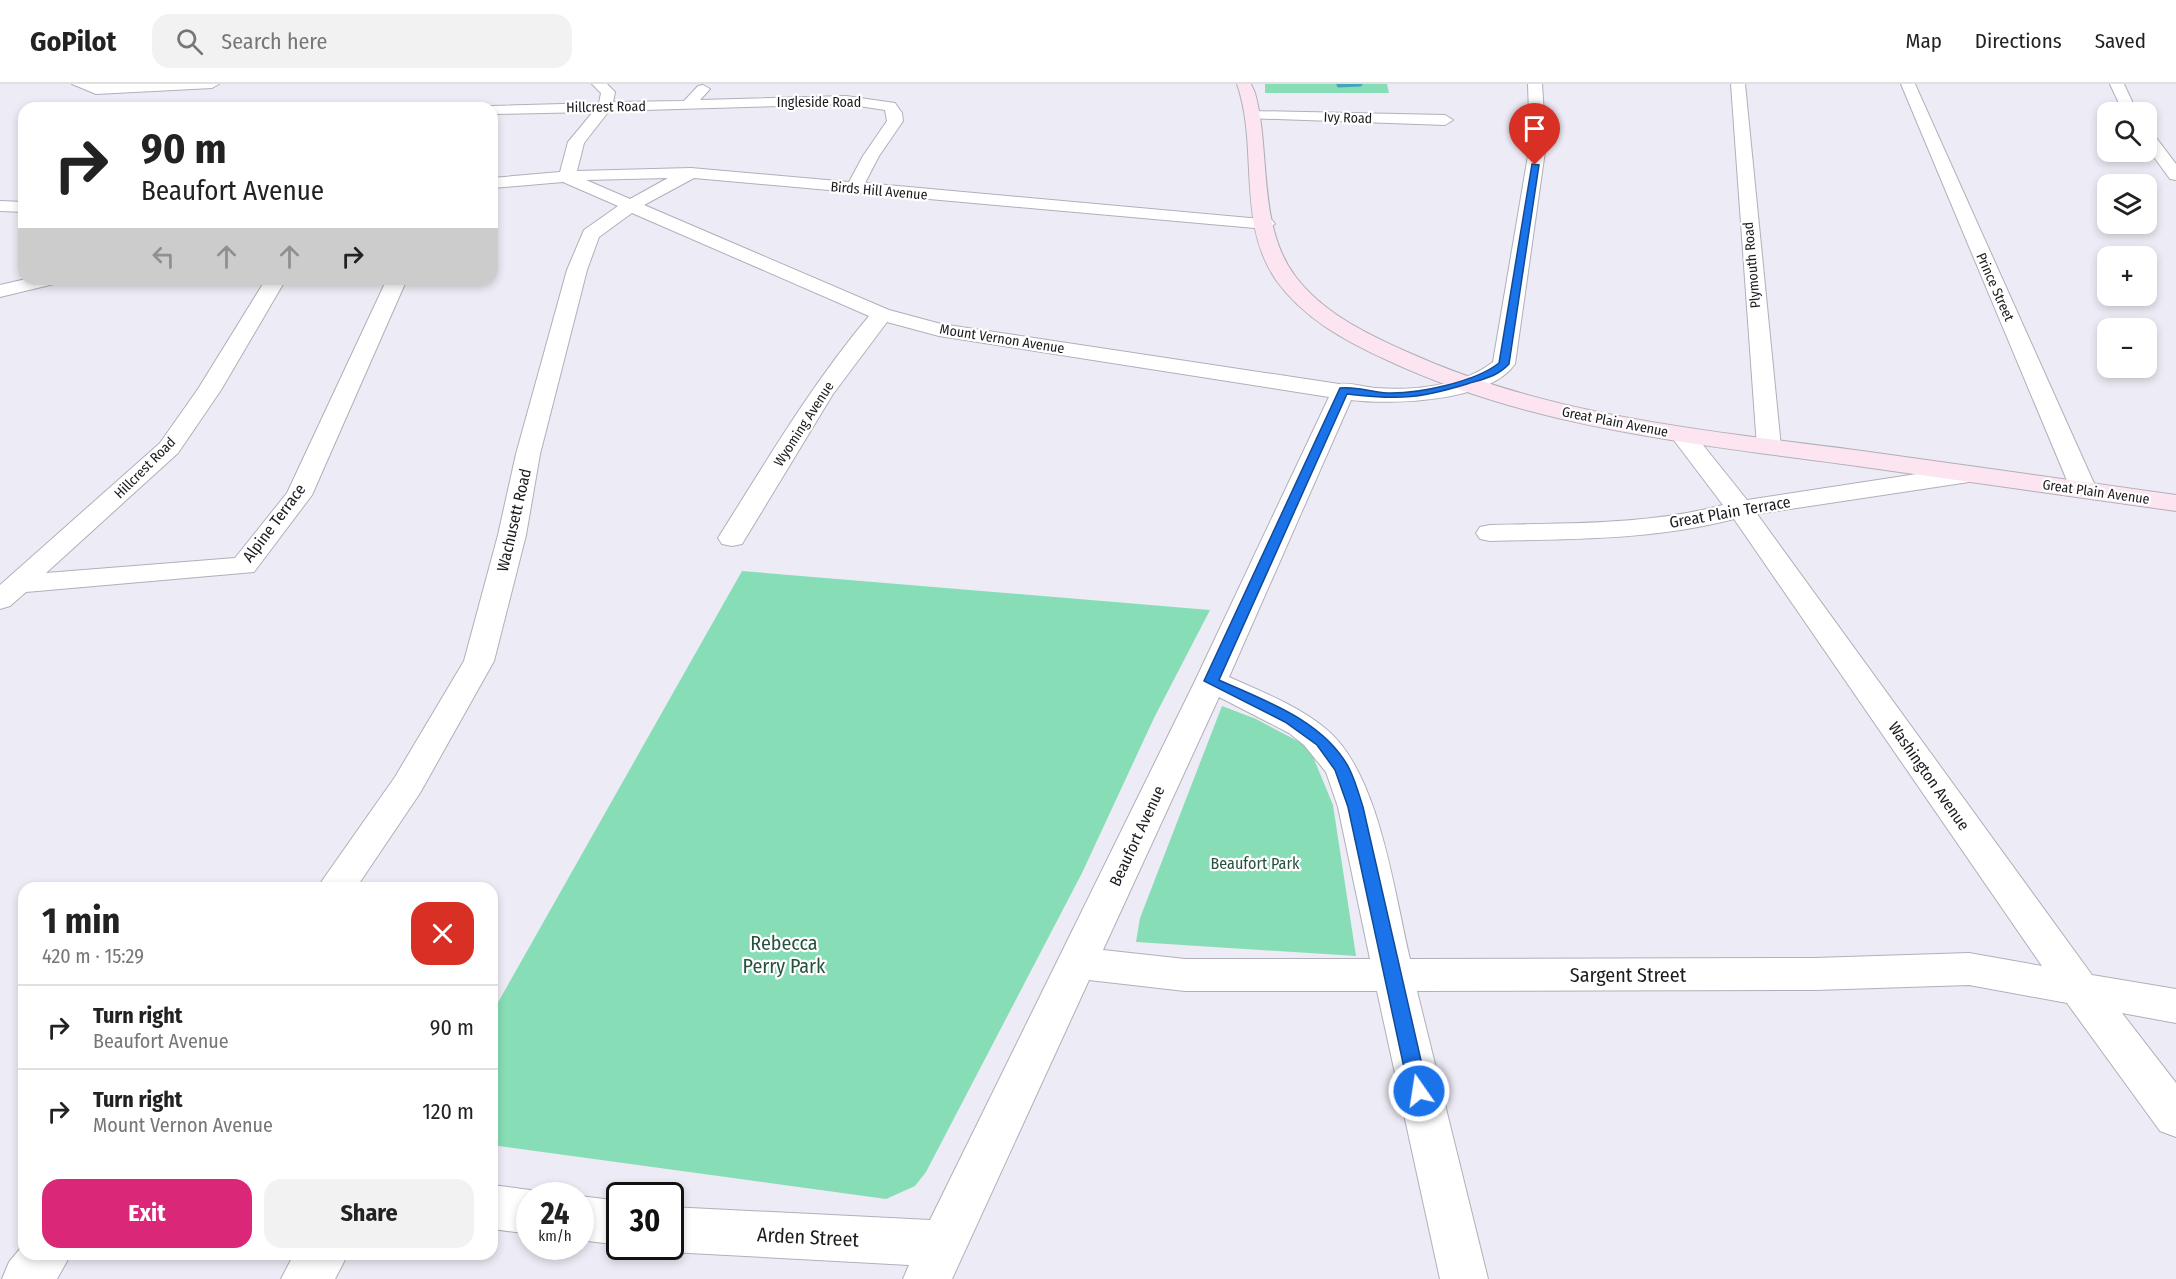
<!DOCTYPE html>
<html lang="en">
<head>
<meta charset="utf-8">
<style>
  body { margin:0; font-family:"Fira Sans Condensed",sans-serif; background:#f2f2f2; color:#222; height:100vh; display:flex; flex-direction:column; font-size:22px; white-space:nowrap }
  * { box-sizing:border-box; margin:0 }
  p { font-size:20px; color:#767676 }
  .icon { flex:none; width:33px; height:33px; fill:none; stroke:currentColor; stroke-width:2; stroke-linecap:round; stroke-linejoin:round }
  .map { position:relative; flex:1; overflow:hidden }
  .side { position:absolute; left:18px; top:798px; width:480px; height:378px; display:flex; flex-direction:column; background:#fff; border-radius:18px; box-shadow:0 3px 9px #0003 }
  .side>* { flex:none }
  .top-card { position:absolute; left:18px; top:18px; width:480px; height:183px; border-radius:18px; box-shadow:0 3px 9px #0003; background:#fff; color:#222; overflow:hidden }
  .tools { position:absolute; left:2097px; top:18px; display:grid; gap:12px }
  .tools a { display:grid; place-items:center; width:60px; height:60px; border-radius:12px; background:#fff; box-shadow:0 3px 9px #0003; font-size:30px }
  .speed { position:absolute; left:516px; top:1098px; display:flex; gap:12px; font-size:30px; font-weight:700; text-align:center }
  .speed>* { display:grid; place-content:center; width:78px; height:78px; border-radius:50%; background:#fff; box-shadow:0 3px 9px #0003; line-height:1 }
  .speed small { font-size:15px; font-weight:400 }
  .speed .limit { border:3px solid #111; border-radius:9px; background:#fff; color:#111 }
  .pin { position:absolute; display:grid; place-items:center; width:51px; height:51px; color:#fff; margin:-62px -26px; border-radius:50% 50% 50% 0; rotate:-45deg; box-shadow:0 0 6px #0007 }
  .pin .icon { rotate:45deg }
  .me { position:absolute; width:66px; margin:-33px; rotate:347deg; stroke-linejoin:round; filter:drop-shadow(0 0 4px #0008) }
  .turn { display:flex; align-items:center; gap:21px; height:126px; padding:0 24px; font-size:27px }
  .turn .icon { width:78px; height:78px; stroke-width:2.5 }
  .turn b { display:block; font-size:42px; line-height:51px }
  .lanes { display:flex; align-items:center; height:57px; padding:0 24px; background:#0003; justify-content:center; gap:30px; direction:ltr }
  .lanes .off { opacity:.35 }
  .round { display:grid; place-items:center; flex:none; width:63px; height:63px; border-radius:18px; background:#f2f2f2 }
  .head { display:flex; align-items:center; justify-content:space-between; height:102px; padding:0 24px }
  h1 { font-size:36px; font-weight:700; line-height:45px }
  .action { display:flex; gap:12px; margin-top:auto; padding:12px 24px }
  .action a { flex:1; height:69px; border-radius:18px; background:#db2777; color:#fff; font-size:24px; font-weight:700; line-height:69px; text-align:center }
  .action a+a { background:#f2f2f2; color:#222 }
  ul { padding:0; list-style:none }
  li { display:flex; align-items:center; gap:18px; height:84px; padding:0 24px; border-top:2px solid #e0e0e0 }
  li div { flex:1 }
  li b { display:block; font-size:22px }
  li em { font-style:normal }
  header { display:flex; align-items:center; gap:36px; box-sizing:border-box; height:84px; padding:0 30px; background:#fff; border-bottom:2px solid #e0e0e0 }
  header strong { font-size:28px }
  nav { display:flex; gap:33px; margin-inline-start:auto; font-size:21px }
  .search { width:420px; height:54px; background:#f2f2f2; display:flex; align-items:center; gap:15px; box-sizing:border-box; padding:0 21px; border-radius:18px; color:#767676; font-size:22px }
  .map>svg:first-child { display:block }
  .green { fill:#87deb6 }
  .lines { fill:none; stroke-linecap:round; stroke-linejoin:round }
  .stream { stroke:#42a6bb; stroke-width:5 }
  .minor-casing { stroke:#b1afb9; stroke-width:2 }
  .secondary-casing { stroke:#b1afb9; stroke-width:2 }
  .minor { fill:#fff; fill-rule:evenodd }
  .secondary { fill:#fce5f0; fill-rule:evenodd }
  .route { fill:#1a73e8; stroke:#114b97; stroke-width:1.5 }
  .labels { text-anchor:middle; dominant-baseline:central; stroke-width:4.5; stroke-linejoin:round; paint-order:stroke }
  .far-street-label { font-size:14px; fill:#1c1c1f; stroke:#fff }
  .street-label { font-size:16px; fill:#1c1c1f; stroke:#fff }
  .park-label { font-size:16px; fill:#25523f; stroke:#fff }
  .near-park-label { font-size:20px; fill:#25523f; stroke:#fff }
  .near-street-label { font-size:20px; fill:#1c1c1f; stroke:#fff }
</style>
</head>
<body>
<header>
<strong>GoPilot</strong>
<div class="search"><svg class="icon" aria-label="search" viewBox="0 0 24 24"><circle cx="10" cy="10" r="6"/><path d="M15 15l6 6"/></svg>Search here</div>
<nav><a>Map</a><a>Directions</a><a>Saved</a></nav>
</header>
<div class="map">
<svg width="2176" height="1195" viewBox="0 0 2176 1195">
  <rect width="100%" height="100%" fill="#edebf5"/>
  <g class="green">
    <polygon points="1265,0 1387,0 1389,9 1265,9"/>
    <polygon points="742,487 1210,526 1154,634 1082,789 926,1088 915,1102 886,1115 492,1061 492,929"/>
    <polygon points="1222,622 1256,635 1309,663 1333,721 1356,872 1136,858 1140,834"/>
  </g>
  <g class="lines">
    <polyline class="stream" points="1339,1 1360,0"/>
    <defs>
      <g id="minor">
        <polygon points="72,0 219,0 212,4 96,10"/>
        <path d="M 592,0 L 607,0 L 615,8 L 613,18 L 684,17 L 698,2 L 703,1 L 710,5 L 700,16 L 846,12 L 895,19 L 902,29 L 903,37 L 879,72 L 865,99 L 1272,136 L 1275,140 L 1266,145 L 694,94 L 644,121 L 889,226 L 941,240 L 1339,300 C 1349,298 1364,303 1375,304 C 1414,307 1462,302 1493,278 L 1530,60 L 1528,0 L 1542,0 L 1546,60 L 1515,280 C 1489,318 1392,321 1351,316 L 1229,593 C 1262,608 1297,621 1326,645 C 1379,688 1394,808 1410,875 L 1815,874 L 1969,869 L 2042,882 L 1734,435 C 1654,456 1572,455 1490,457 L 1480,455 L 1476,449 L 1480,443 L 1490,441 C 1568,439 1648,441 1723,421 L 1670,351 L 1673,346 L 1682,344 L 1691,346 L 1747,416 L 1969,382 L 1978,385 L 1982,390 L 1978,395 L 1969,398 L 1757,430 L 2092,891 L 2176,905 L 2176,939 L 2122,929 L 2176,999 L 2176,1053 L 2160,1047 L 2067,919 L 1969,901 L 1815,906 L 1417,907 L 1488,1195 L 1440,1195 L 1377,907 L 1185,907 L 1089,896 L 952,1195 L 903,1195 L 909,1181 L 670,1168 L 657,1162 L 670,1162 L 670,1123 L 930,1136 L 1195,597 L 1329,313 L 939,252 L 887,238 L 833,310 L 742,460 L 732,462 L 722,460 L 718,454 C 766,378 811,301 869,232 L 632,129 L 599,153 L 587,186 L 540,370 L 526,451 L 494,577 L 420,709 L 356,804 L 317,804 L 395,693 L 464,577 L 498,451 L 516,370 L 567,186 L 584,146 L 618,122 L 563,98 L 492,104 L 492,94 L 560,88 L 568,58 L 593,28 L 492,30 L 492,24 L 486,24 L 492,22 L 599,19 L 601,9 ZM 846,20 L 885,26 L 887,37 L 863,72 L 849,98 L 691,84 L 577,87 L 584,59 L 609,27 ZM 668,94 L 630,115 L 586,96 ZM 1219,613 L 1289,649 L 1304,661 L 1326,688 L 1338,723 L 1370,875 L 1185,875 L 1103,866 Z"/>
        <polygon points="1731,0 1745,0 1781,363 1778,368 1769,370 1760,368 1757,363"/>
        <polygon points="1901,0 1915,0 2097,406 2093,411 2084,414 2075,411 2071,406"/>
        <polygon points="2110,0 2124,0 2137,28 2123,28"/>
        <polygon points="1252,27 1445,31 1453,36 1445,41 1247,34 1245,31"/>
        <polygon points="2146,45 2151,47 2176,80 2176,96 2170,95 2146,62"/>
        <polygon points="0,117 24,118 24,128 0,127"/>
        <polygon points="26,195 61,195 58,199 0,213 0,201"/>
        <polygon points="266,195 286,195 221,306 178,369 46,489 235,474 287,409 387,195 407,195 312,411 254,488 26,508 10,522 0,525 0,501 160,359 198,305"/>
        <polygon points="492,1101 530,1106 544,1112 530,1112 530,1150 492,1145"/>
        <polygon points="580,1112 620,1117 620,1161 580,1156"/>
        <polygon points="24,1160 24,1170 71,1170 57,1195 2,1195 9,1178"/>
        <polygon points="294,1170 348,1170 335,1195 281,1195"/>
      </g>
      <path id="secondary" d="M 1237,0 L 1251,0 L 1255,9 C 1271,67 1257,141 1295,192 C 1322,228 1365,249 1405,267 C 1547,332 1702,346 1855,366 C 1962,381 2069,396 2176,411 L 2176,427 C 2070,412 1963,397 1857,382 C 1697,360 1534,345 1387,276 C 1345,257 1303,234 1276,196 C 1236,138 1259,63 1237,0 Z"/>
    </defs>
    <use href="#minor" class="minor-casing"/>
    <use href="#secondary" class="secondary-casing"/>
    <use href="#minor" class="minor"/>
    <use href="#secondary" class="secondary"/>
  </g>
  <path class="route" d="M 1532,80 L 1539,81 L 1509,280 C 1497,293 1483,295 1467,300 C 1418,315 1398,316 1347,310 L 1219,596 C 1265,617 1323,636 1349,684 C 1355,696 1359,710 1363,723 L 1428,1007 L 1426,1013 L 1419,1016 L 1412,1013 L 1409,1007 L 1348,723 L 1335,686 L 1317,661 L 1285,638 L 1204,597 L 1340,304 C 1355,302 1372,308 1387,309 C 1418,310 1475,298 1499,279 Z"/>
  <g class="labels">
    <g class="far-street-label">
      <text x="819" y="18">Ingleside Road</text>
      <text transform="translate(606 23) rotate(-1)">Hillcrest Road</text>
      <text transform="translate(1348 34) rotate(2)">Ivy Road</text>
      <text transform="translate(879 107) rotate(5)">Birds Hill Avenue</text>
      <text transform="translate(1752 181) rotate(-95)">Plymouth Road</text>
      <text transform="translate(1995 203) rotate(66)">Prince Street</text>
      <text transform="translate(1002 255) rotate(9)">Mount Vernon Avenue</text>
      <text transform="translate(1615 338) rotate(11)">Great Plain Avenue</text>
      <text transform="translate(804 340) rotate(-57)">Wyoming Avenue</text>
      <text transform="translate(145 384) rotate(-45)">Hillcrest Road</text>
      <text transform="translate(2096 408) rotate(8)">Great Plain Avenue</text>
    </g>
    <g class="street-label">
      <text transform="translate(1730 428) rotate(-10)">Great Plain Terrace</text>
      <text transform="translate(514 436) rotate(-77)">Wachusett Road</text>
      <text transform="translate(274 439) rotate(-53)">Alpine Terrace</text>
      <text transform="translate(1929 692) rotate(55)">Washington Avenue</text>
      <text transform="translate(1137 752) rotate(-65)">Beaufort Avenue</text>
    </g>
    <g class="park-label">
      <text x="1255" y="779">Beaufort Park</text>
    </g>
    <g class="near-park-label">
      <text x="784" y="859">Rebecca<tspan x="784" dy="23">Perry Park</tspan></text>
    </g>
    <g class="near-street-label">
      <text x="1628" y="891">Sargent Street</text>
      <text transform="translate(808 1153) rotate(3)">Arden Street</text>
    </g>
  </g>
</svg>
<div class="tools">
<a><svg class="icon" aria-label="search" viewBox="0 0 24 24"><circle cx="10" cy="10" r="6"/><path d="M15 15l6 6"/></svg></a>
<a><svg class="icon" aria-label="layers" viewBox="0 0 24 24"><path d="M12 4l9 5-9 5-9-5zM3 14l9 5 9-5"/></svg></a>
<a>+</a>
<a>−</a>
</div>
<div class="speed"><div>24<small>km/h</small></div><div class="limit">30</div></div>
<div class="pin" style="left:1535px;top:81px;background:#d93025"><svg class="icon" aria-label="arrive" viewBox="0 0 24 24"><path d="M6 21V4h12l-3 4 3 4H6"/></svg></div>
<svg class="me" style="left:1419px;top:1007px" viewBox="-20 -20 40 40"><circle r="17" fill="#1a73e8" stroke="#fff" stroke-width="3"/><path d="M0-11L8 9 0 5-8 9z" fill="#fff"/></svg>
<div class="top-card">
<div class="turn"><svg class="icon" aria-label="right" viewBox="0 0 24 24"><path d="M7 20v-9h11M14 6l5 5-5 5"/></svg><div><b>90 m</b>Beaufort Avenue</div></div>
<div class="lanes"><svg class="icon off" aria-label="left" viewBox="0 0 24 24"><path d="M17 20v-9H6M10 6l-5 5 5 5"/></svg><svg class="icon off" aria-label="ahead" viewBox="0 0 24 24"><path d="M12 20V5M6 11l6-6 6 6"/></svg><svg class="icon off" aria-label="ahead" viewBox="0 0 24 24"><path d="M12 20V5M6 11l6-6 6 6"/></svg><svg class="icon" aria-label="right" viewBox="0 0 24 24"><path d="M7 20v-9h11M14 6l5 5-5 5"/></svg></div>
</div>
<section class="side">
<div class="head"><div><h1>1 min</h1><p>420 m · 15:29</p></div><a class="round" style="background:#d93025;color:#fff"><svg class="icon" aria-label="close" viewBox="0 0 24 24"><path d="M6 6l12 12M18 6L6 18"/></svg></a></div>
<ul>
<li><svg class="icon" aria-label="right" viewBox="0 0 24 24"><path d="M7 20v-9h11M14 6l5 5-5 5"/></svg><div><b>Turn right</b><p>Beaufort Avenue</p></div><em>90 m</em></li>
<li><svg class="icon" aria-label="right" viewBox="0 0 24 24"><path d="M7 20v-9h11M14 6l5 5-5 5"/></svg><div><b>Turn right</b><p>Mount Vernon Avenue</p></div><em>120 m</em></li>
</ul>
<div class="action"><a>Exit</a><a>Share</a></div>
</section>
</div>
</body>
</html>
